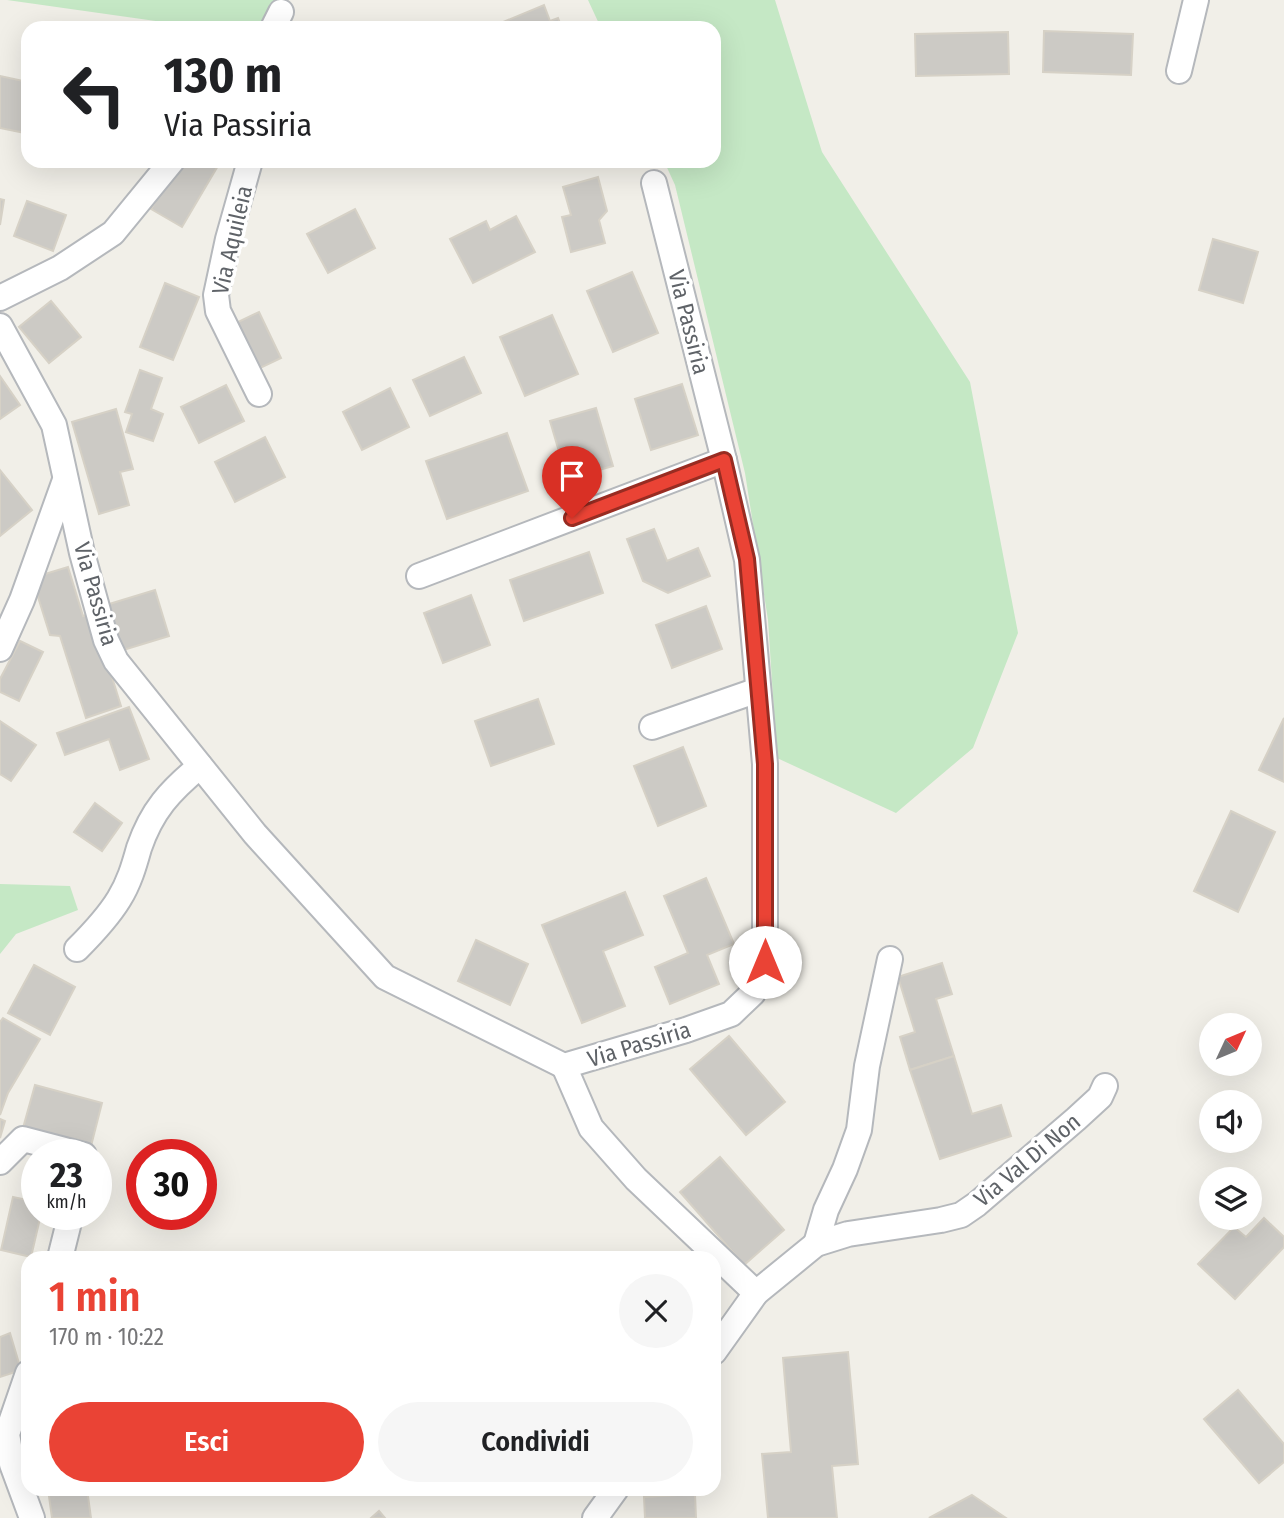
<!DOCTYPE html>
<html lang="it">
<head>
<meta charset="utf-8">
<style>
  body { margin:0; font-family:"Fira Sans Condensed",sans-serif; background:#f6f6f6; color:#202124; height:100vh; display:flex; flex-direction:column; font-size:26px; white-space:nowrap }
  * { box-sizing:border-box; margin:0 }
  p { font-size:23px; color:#757577 }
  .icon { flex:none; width:38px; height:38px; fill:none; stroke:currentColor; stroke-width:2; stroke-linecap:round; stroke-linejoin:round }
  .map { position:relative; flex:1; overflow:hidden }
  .panel { position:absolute; left:21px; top:1251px; width:700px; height:245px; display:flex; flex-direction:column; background:#fff; border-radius:21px; box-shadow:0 7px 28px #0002 }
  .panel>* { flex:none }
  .top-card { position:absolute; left:21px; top:21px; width:700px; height:147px; border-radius:21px; box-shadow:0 7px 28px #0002; background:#fff; color:#202124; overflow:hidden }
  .needle { width:46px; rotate:46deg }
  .tools { position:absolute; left:1199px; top:1013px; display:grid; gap:14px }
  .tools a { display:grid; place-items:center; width:63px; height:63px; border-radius:50%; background:#fff; box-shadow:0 7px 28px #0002; font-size:35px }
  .speed { position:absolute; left:21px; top:1139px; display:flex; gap:14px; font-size:35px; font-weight:700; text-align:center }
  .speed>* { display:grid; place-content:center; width:91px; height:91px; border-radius:50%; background:#fff; box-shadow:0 7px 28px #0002; line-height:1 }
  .speed small { font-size:18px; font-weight:400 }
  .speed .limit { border:10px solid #d22; background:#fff; color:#111 }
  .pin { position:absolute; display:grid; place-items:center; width:60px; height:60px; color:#fff; margin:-72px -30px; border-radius:50% 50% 50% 0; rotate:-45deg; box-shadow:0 0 7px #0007 }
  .pin .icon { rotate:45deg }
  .me { position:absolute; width:77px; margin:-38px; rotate:0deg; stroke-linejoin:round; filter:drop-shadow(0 0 5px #0008) }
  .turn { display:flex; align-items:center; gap:24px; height:147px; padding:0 28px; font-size:32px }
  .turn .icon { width:91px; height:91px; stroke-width:2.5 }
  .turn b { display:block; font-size:49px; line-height:60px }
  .round { display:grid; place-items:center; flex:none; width:74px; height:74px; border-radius:37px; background:#f6f6f6 }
  .headline { display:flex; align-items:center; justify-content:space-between; height:119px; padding:0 28px }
  h1 { font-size:42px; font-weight:600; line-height:52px; color:#ea4335 }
  .primary-button { display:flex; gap:14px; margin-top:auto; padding:14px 28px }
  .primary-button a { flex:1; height:80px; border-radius:42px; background:#ea4335; color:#fff; font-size:28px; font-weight:600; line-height:80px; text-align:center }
  .primary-button a+a { background:#f6f6f6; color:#202124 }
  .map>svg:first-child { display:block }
  .green { fill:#c5e8c5 }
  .building { fill:#cccac5; stroke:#d6d1c6; stroke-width:2 }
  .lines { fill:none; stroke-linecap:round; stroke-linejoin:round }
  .street-casing { stroke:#b5b8bc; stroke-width:28 }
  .street { stroke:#fff; stroke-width:24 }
  .route-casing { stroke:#982c22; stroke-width:18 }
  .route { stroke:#ea4335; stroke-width:12 }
  .labels { text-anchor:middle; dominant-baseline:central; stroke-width:7; stroke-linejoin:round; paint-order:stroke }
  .street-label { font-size:23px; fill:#5f6368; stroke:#fff }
</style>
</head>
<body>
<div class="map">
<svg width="1284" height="1518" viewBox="0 0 1284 1518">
  <rect width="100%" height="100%" fill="#f1efe8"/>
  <g class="green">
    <polygon points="7,0 280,0 256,28 205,28"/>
    <polygon points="588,0 775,0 822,152 970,382 1018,633 973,748 896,813 777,758 768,620 745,473 675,185 664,161 714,161 714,28 601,28"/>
    <polygon points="0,884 70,886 78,910 16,934 0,954"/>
  </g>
  <g class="building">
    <polygon points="544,5 550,21 558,18 562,28 497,28 496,25"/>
    <polygon points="1044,31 1133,34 1131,75 1043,72"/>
    <polygon points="1008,32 1009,74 916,76 915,34"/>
    <polygon points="0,76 28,82 28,118 25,133 0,128"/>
    <polygon points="179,161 214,161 219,164 182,227 151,209"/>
    <polygon points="598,177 607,211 599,220 605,243 571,252 562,217 571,215 563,187"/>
    <polygon points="0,199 4,200 0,225"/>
    <polygon points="27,201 66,215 53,251 14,236"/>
    <polygon points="355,209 375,248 328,273 307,234"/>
    <polygon points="516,216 535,252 473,283 450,239 486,221 490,230"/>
    <polygon points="1213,239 1258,252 1243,303 1199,290"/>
    <polygon points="632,272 658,333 613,352 587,291"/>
    <polygon points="165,283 199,297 173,360 140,347"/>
    <polygon points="51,301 81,337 49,363 19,327"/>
    <polygon points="259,312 281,358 256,370 234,324"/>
    <polygon points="552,315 578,374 525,396 500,337"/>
    <polygon points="464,357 481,393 430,416 413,380"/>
    <polygon points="140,370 162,378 151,409 163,414 153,441 126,432 132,414 125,412"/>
    <polygon points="0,376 20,405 0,419"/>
    <polygon points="682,384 698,435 651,450 635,399"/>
    <polygon points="226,385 244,421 199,443 181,407"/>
    <polygon points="390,388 409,427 362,450 343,412"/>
    <polygon points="596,408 613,466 567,479 550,421"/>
    <polygon points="116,409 133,469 120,472 129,505 99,514 72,422"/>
    <polygon points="507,433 528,491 447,519 426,461"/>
    <polygon points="265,437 285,477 235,502 215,462"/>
    <polygon points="0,470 32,510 0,536"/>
    <polygon points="654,529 667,561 698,548 710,576 668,593 643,581 627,539"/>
    <polygon points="589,552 603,593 524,621 510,580"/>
    <polygon points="68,567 83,616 92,613 121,706 86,718 60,636 50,635 32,578"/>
    <polygon points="155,590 169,636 120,651 106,605"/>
    <polygon points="471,595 490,645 443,663 424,613"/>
    <polygon points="706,606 722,649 672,668 656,625"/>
    <polygon points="20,641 43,652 19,701 0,692 0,679"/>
    <polygon points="538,699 554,744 491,766 475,721"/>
    <polygon points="129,707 149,759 120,770 109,739 65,755 57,733"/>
    <polygon points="1284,718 1284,782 1259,770"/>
    <polygon points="0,721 36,745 11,781 0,774"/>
    <polygon points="683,747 706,806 658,826 634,766"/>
    <polygon points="95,803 122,823 102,851 74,832"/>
    <polygon points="1231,811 1275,832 1238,912 1194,891"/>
    <polygon points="706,878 734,944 707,955 719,984 670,1004 655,967 688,953 664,896"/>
    <polygon points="625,892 643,935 603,951 625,1006 582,1023 542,925"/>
    <polygon points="476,940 528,964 510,1005 458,981"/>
    <polygon points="942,963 952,994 936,999 954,1056 910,1070 900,1037 915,1032 898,977"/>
    <polygon points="34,965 75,987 50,1035 8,1013"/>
    <polygon points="3,1018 40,1039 8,1093 0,1115 0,1022"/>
    <polygon points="729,1036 785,1102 746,1135 690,1069"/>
    <polygon points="954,1056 972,1114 1001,1105 1011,1136 940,1159 910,1070"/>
    <polygon points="35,1085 102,1103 91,1146 23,1128"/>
    <polygon points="0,1119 5,1121 0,1138"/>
    <polygon points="720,1157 784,1230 744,1265 680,1192"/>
    <polygon points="13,1197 37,1202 37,1214 41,1214 31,1257 1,1250"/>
    <polygon points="1264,1218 1284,1237 1284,1247 1235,1299 1198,1264 1234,1227 1246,1237"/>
    <polygon points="10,1333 21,1370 0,1377 0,1337"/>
    <polygon points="848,1352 858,1464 832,1466 837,1518 768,1518 762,1454 791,1452 783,1358"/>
    <polygon points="1238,1390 1284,1444 1284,1462 1259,1483 1204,1419"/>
    <polygon points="48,1489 87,1489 91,1518 52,1518"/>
    <polygon points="695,1494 696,1518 645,1518 644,1497"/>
    <polygon points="972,1495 1006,1518 929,1518"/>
    <polygon points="379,1511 385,1518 371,1518"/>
  </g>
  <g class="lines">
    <defs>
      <g id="street">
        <polyline points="273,28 281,12"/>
        <polyline points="1179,71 1196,0"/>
        <polyline points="250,161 228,239 216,295 218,311 259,394"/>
        <polyline points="0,298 60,268 113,233 172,161"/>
        <polyline points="0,326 54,425 82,553 106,640 116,661 255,834 385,977 564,1066 686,1030 731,1014 753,993 765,962 765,764 747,560 724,460 654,183"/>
        <polyline points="419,576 724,460"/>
        <polyline points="0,649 22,600 65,480"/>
        <polyline points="652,727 758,690"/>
        <path d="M 77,949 C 92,934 108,917 119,899 C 129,883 134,866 139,848 C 152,810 170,791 200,766"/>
        <polyline points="564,1066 591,1128 636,1179 756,1293"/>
        <polyline points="0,1162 23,1139 84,1155"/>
        <polyline points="816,1244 826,1210 845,1169 859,1130 867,1066 890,959"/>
        <polyline points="60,1258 71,1214"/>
        <polyline points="714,1352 756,1293 816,1244 848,1234 941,1220 961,1215 977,1204 1076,1119 1100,1097 1105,1086"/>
        <polyline points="28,1373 7,1434 12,1464 32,1518"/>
        <polyline points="595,1518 616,1489"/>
      </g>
    </defs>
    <use href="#street" class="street-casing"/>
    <use href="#street" class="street"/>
  </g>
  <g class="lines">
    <defs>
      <polyline id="route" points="572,518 724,460 747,559 765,764 765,962"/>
    </defs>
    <use href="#route" class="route-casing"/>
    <use href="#route" class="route"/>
  </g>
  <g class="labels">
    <g class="street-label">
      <text transform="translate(232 240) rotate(-77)">Via Aquileia</text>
      <text transform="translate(689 322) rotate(76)">Via Passiria</text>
      <text transform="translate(96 594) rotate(74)">Via Passiria</text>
      <text transform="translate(639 1044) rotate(-17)">Via Passiria</text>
      <text transform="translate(1027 1160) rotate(-40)">Via Val Di Non</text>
    </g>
  </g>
</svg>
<div class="tools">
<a><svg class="needle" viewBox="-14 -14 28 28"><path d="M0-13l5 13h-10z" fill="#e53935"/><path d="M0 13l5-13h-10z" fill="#757577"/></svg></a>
<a><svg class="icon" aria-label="sound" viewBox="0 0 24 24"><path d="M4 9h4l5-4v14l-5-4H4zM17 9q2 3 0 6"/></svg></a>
<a><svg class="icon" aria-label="layers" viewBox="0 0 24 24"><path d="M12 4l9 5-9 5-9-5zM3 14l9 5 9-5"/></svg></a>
</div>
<div class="speed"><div>23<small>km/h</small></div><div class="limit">30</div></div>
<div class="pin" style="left:572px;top:518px;background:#d93025"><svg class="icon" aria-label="arrive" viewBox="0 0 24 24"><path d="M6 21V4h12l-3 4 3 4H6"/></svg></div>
<svg class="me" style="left:765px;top:962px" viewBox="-20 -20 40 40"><circle r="19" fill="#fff"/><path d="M0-13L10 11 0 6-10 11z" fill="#ea4335"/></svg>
<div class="top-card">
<div class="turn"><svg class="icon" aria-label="left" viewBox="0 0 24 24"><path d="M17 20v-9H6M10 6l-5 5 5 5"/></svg><div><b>130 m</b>Via Passiria</div></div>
</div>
<section class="panel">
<div class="headline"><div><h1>1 min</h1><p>170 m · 10:22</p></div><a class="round"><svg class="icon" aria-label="close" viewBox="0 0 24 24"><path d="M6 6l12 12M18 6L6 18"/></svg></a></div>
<div class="primary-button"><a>Esci</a><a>Condividi</a></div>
</section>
</div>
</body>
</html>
